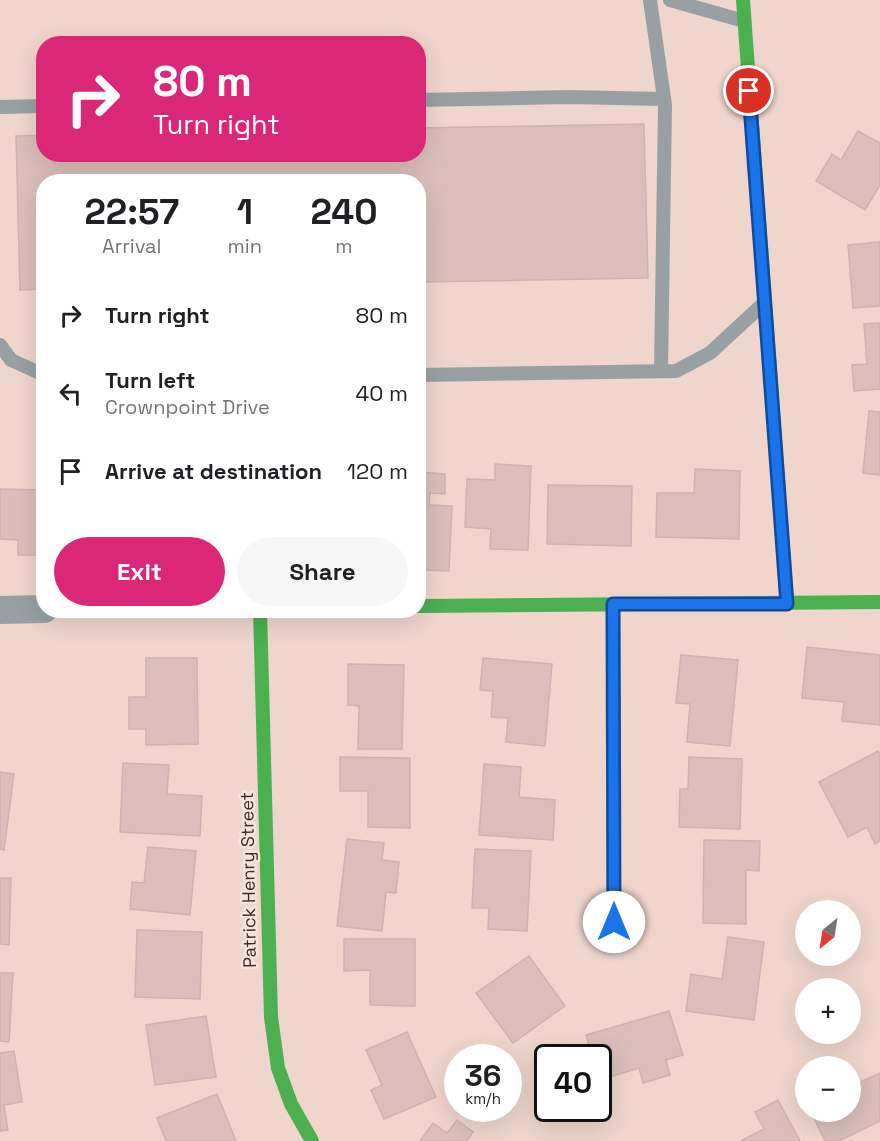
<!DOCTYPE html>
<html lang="en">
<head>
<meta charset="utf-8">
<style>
  body { margin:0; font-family:"Space Grotesk",sans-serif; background:#f6f6f6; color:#202124; height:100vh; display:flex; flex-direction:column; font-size:22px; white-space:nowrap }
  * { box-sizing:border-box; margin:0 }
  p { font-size:20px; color:#757577 }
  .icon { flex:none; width:33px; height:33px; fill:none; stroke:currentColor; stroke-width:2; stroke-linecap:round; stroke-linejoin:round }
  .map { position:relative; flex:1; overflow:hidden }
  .sheet { position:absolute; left:36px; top:174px; width:390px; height:444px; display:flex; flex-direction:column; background:#fff; border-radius:24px; box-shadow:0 6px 24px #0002 }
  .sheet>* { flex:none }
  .guide { position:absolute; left:36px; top:36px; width:390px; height:126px; border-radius:24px; box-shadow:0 6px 24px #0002; background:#db2777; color:#fff; overflow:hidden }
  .needle { width:39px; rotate:210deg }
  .controls { position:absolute; left:795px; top:900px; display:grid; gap:12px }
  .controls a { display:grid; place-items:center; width:66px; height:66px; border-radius:50%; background:#fff; box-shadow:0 6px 24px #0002; font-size:30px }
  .speed { position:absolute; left:444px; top:1044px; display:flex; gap:12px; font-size:30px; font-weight:700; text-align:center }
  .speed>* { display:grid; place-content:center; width:78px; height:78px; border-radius:50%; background:#fff; box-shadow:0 6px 24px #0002; line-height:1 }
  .speed small { font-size:15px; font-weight:400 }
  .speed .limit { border:3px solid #111; border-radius:9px; background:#fff; color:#111 }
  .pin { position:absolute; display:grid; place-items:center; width:51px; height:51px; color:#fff; margin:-26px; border:3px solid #fff; border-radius:50%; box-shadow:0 2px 6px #0007 }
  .me { position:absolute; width:66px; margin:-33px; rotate:0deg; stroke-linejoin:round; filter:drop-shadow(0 0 4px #0008) }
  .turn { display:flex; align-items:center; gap:21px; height:126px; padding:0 18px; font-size:27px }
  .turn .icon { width:78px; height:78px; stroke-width:2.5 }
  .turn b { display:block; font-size:42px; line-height:51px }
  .eta { display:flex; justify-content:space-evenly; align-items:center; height:102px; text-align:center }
  .eta b { font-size:36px; font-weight:700; line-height:42px }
  .action { display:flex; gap:12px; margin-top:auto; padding:12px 18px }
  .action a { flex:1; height:69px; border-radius:36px; background:#db2777; color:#fff; font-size:24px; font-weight:700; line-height:69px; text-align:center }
  .action a+a { background:#f6f6f6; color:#202124 }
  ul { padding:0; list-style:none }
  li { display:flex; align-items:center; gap:18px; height:78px; padding:0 18px }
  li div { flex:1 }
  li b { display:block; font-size:22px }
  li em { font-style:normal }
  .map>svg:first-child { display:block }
  .building { fill:#dbbeba; stroke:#ceb2ae; stroke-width:1.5 }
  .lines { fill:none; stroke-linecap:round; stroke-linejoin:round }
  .lane { stroke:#98a0a3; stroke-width:14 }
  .street { stroke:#98a0a3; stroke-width:28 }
  .fast { stroke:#4caf50; stroke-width:14 }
  .route-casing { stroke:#114b97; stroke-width:15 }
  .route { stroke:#1a73e8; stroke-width:10 }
  .labels { text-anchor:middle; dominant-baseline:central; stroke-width:5; stroke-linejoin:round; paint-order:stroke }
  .street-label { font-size:18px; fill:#47281e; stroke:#f4e3de }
</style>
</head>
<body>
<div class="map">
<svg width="880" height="1141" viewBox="0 0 880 1141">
  <rect width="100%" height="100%" fill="#f0d5cc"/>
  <g class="building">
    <polygon points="644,124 648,278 418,282 418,182 44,182 44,289 20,290 16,136 44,135 44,154 418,154 418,128"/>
    <polygon points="858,131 880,143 880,185 865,210 816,181 832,154 841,160"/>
    <polygon points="880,242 880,306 853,308 848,245"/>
    <polygon points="880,323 880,389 854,391 852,365 867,364 864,324"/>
    <polygon points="869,411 880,412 880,475 863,473"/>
    <polygon points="495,464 531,466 528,550 490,549 491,529 465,527 467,479 495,480"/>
    <polygon points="695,469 740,471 739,539 656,537 657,493 694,493"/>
    <polygon points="418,472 445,474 445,494 430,493 429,505 452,506 449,571 423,570 424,551 418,551"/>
    <polygon points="548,485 632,486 631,546 547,544"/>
    <polygon points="0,489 44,490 44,555 18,555 18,540 0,539"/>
    <polygon points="807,647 880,655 880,725 842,721 844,702 802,698"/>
    <polygon points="681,655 738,660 730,746 687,742 690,704 676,703"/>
    <polygon points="146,658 197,658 198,744 146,745 146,729 129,729 129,697 146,697"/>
    <polygon points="483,658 552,664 545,746 506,742 508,718 491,717 493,691 480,690"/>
    <polygon points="348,664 404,665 402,749 358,749 359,706 348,705"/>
    <polygon points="878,751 880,754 880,841 875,844 867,827 848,837 819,782"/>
    <polygon points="340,757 410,758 410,828 368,827 368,791 340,791"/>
    <polygon points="689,757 742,759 740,829 679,827 680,789 688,789"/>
    <polygon points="123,763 169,765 167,794 202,796 200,836 120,832"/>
    <polygon points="484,764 521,767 519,797 555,800 553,840 479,835"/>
    <polygon points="0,772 14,774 4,850 0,849"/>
    <polygon points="347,839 384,843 382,860 399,862 396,893 386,892 382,931 337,926"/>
    <polygon points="704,840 760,841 759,871 746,870 746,924 703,923"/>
    <polygon points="148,847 196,851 190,915 130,909 132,882 144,883"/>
    <polygon points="475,849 531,851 527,931 488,929 489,908 472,908"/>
    <polygon points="0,878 11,878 9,945 0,944"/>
    <polygon points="137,930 202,932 200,999 135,997"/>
    <polygon points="728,937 764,942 754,1020 686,1011 691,974 722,979"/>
    <polygon points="344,939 415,939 415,1006 370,1005 370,970 344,971"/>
    <polygon points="529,956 565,1006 513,1043 476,993"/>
    <polygon points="0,973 13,973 9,1042 0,1041"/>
    <polygon points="669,1011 683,1055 666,1060 670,1075 643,1083 639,1068 600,1080 598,1058 593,1058 586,1035"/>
    <polygon points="206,1016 216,1077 155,1085 146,1025"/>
    <polygon points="407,1032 436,1097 384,1119 371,1090 382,1085 366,1050"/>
    <polygon points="14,1051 22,1102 4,1105 8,1130 0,1131 0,1053"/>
    <polygon points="880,1073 880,1121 839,1141 825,1141 811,1112 850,1112 850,1087"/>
    <polygon points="217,1094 236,1141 166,1141 157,1118"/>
    <polygon points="778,1100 800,1141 741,1141 764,1129 755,1112"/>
    <polygon points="457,1120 473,1132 467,1141 420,1141 433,1123 447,1133"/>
  </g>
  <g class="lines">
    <g class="lane">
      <polyline points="650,0 665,105 661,371"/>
      <polyline points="670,0 744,21"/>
      <polyline points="418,100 569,97 664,99"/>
      <polyline points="0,107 44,106"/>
      <polyline points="0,345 11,360 44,375"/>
      <polyline points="418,375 676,371 710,353 762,305"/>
    </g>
    <polyline class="street" points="0,610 44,609"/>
    <g class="fast">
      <polyline points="743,0 787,604"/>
      <polyline points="613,604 614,922"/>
      <polyline points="418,606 880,602"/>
      <polyline points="260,610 271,1017 278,1068 291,1104 312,1141"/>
    </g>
  </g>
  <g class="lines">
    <defs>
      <polyline id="route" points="614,922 613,604 787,604 749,91"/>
    </defs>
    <use href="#route" class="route-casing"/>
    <use href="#route" class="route"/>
  </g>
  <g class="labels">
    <g class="street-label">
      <text transform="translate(248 880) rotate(-91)">Patrick Henry Street</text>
    </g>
  </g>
</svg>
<div class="controls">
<a><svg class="needle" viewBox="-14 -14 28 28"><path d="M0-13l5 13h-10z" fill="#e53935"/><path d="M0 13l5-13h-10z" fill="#757577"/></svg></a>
<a>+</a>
<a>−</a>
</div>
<div class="speed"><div>36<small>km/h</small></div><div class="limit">40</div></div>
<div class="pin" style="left:749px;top:91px;background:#d93025"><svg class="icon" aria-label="arrive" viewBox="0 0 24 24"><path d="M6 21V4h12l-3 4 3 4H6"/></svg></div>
<svg class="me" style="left:614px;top:922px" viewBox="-20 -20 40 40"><circle r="19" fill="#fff"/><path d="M0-13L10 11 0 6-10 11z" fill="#1a73e8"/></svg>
<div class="guide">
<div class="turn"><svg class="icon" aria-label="right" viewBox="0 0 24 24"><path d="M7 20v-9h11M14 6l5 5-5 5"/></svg><div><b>80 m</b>Turn right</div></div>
</div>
<section class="sheet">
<div class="eta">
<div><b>22:57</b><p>Arrival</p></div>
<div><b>1</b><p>min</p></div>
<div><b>240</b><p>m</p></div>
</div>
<ul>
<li><svg class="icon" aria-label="right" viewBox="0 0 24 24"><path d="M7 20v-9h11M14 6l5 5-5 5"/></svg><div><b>Turn right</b></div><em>80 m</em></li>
<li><svg class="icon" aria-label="left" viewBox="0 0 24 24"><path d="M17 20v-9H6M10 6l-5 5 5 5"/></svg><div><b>Turn left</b><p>Crownpoint Drive</p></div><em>40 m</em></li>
<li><svg class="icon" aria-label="arrive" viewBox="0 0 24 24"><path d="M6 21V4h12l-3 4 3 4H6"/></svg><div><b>Arrive at destination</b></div><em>120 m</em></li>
</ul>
<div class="action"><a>Exit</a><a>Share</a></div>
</section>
</div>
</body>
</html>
